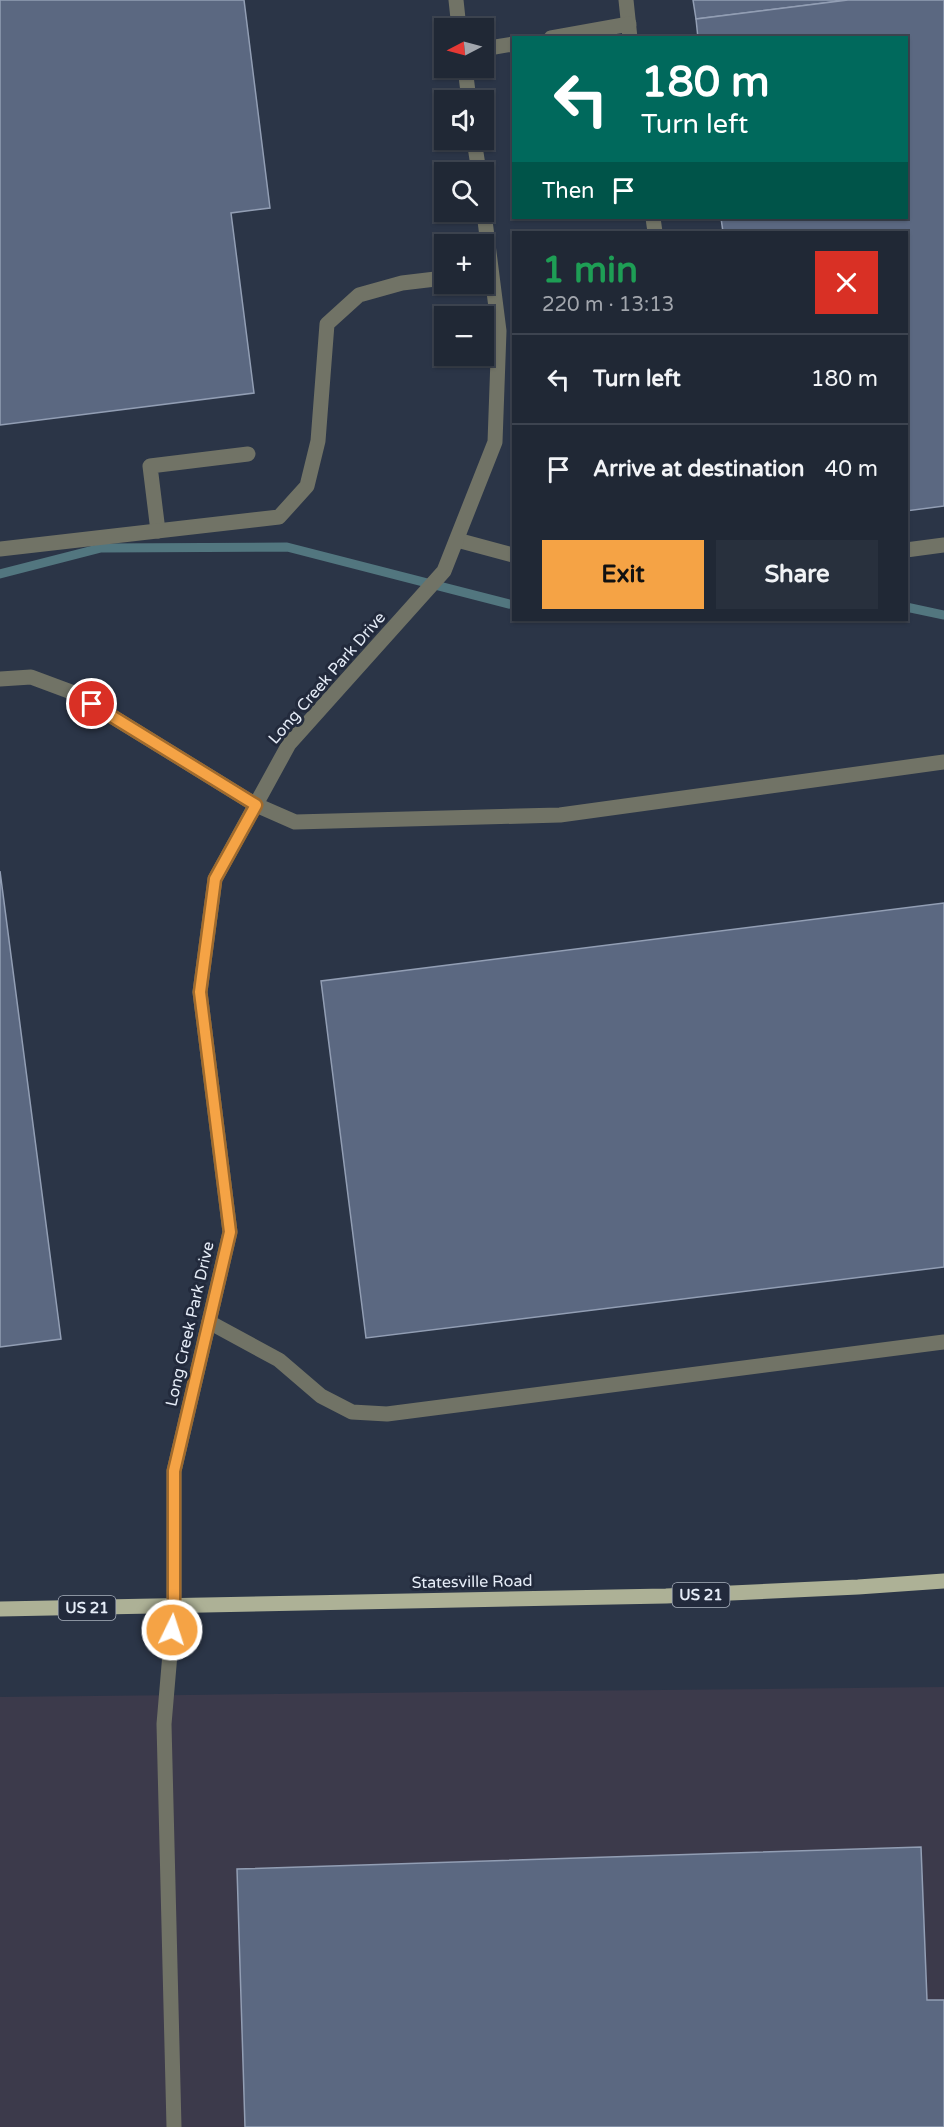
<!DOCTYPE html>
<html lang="en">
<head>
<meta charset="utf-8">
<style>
  body { margin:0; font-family:"Varela Round",sans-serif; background:#28303d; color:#f1f3f6; height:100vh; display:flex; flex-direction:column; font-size:22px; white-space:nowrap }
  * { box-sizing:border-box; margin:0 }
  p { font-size:20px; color:#a2a6ad }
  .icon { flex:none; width:33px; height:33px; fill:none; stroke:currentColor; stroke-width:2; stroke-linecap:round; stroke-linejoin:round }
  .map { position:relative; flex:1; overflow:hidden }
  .side { position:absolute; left:512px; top:231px; width:396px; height:390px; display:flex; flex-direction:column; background:#202835; border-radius:0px; box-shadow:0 2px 4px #0004,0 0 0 2px #3d4450 }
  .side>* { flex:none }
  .hud { position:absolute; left:512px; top:36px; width:396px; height:183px; border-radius:0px; box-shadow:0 2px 4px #0004,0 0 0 2px #3d4450; background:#00695c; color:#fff; overflow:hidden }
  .needle { width:39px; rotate:264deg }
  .controls { position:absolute; left:434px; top:18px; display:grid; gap:12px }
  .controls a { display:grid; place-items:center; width:60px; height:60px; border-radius:0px; background:#202835; box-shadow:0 2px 4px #0004,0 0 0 2px #3d4450; font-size:30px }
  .pin { position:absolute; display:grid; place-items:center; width:51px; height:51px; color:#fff; margin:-26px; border:3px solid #fff; border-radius:50%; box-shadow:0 2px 6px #0007 }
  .me { position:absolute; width:66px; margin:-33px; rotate:4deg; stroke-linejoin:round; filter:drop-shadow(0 0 4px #0008) }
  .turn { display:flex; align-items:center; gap:21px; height:126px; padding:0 30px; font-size:27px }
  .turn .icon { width:78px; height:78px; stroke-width:2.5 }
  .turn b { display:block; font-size:42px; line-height:51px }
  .then { display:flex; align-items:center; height:57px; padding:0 30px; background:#0003; gap:12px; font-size:22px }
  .round { display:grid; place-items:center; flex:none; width:63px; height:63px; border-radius:0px; background:#28303d }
  .head { display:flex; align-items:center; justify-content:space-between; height:102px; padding:0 30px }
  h1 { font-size:36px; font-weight:800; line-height:45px; color:#1e9e55 }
  .button { display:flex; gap:12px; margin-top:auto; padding:12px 30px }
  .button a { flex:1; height:69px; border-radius:0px; background:#f5a345; color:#111; font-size:24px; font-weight:800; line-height:69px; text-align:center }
  .button a+a { background:#28303d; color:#f1f3f6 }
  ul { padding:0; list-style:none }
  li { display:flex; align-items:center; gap:18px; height:90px; padding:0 30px; border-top:2px solid #3d4450 }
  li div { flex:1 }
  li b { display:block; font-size:22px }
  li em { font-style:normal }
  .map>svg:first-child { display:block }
  .industrial { fill:#3c3a4b }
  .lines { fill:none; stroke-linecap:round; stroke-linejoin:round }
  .stream { stroke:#52767f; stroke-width:9 }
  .building { fill:#5b6881; stroke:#929eb4; stroke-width:1.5 }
  .lane { stroke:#717366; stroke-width:15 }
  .street { stroke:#717366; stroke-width:15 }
  .primary { stroke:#adb196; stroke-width:15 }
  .route-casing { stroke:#9f6a2d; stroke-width:15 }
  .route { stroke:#f5a345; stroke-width:10 }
  .labels { text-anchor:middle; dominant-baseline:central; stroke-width:6; stroke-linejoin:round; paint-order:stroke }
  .shield { fill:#222a3c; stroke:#aab2bf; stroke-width:1.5 }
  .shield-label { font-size:15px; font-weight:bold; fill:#e5ecf7 }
  .street-label { font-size:16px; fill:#e5ecf7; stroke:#222a3c }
</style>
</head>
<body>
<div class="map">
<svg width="944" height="2127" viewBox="0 0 944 2127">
  <rect width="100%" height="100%" fill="#2b3547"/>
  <polygon class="industrial" points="944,1687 944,2127 0,2127 0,1697"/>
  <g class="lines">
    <g class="stream">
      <polyline points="0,574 101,548 287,547 513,605"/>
      <polyline points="906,607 944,615"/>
    </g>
  </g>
  <g class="building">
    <polygon points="0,0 244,0 270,208 231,213 254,393 0,425"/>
    <polygon points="693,0 848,0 696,19"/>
    <polygon points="848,0 944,0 944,506 906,511 906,232 723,232 721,218 906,218 906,38 698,38 696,19"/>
    <polygon points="0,871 61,1339 0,1347"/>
    <polygon points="944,903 944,1267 366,1338 321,981"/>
    <polygon points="921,1847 927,2000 944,2000 944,2127 245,2127 237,1869"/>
  </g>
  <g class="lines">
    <g class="lane">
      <polyline points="626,0 630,38"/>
      <polyline points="551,38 629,24"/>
      <polyline points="483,49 513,44"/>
      <polyline points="653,218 655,232"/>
      <polyline points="158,531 150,466 248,454"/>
      <polyline points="457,540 513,555"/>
      <polyline points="0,549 279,517 307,486 318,441 327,324 359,295 402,283 444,278"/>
      <polyline points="906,550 944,545"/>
      <polyline points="0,679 31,677 74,693 256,805 295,822 560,815 944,762"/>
      <polyline points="209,1322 279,1360 321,1396 352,1412 387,1414 944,1342"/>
      <polyline points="174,1607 164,1724 174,2127"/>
    </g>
    <g class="street">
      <polyline points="456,0 459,28"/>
      <polyline points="465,68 469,100"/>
      <polyline points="474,140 479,172"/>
      <polyline points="174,1607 174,1471 230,1232 200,992 215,879 289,744 444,571 495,442 499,331 483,205"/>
    </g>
    <polyline class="primary" points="0,1609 666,1596 858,1587 944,1581"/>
  </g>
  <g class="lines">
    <defs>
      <polyline id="route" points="92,704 256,805 215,879 200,992 230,1232 174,1471 174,1607 172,1630"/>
    </defs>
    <use href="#route" class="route-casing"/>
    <use href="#route" class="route"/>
  </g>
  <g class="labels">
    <g class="shield">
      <rect x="672.5" y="1583" width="57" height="24" rx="4.5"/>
      <rect x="58.5" y="1596" width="57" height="24" rx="4.5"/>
    </g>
    <g class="shield-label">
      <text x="701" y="1595">US 21</text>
      <text x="87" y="1608">US 21</text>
    </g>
    <g class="street-label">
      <text transform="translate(327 678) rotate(-49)">Long Creek Park Drive</text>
      <text transform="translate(190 1324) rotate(-77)">Long Creek Park Drive</text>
      <text transform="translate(472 1582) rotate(-1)">Statesville Road</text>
    </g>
  </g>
</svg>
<div class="controls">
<a><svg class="needle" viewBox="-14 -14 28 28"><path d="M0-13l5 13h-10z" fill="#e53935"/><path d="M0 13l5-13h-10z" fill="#a2a6ad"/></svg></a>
<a><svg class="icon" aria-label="sound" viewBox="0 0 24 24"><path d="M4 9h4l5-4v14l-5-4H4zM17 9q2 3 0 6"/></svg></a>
<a><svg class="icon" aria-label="search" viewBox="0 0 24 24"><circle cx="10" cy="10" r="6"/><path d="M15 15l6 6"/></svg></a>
<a>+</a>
<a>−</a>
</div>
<div class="pin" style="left:92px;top:704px;background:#d93025"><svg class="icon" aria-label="arrive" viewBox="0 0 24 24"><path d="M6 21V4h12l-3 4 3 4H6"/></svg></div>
<svg class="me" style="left:172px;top:1630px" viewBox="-20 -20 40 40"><circle r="17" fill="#f5a345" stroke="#fff" stroke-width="3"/><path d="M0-11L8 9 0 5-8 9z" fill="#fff"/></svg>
<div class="hud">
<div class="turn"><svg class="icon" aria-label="left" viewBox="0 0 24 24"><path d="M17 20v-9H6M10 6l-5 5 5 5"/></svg><div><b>180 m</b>Turn left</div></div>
<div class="then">Then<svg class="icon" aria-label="arrive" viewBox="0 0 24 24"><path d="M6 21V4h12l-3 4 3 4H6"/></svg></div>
</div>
<section class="side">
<div class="head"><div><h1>1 min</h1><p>220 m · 13:13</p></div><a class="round" style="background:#d93025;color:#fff"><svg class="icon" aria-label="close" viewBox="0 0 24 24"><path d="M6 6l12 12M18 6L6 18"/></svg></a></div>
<ul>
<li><svg class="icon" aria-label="left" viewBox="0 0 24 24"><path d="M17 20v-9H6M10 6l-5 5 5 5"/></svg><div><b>Turn left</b></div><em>180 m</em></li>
<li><svg class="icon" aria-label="arrive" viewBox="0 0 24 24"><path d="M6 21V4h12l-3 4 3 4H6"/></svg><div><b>Arrive at destination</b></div><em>40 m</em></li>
</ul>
<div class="button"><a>Exit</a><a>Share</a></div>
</section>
</div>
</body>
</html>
